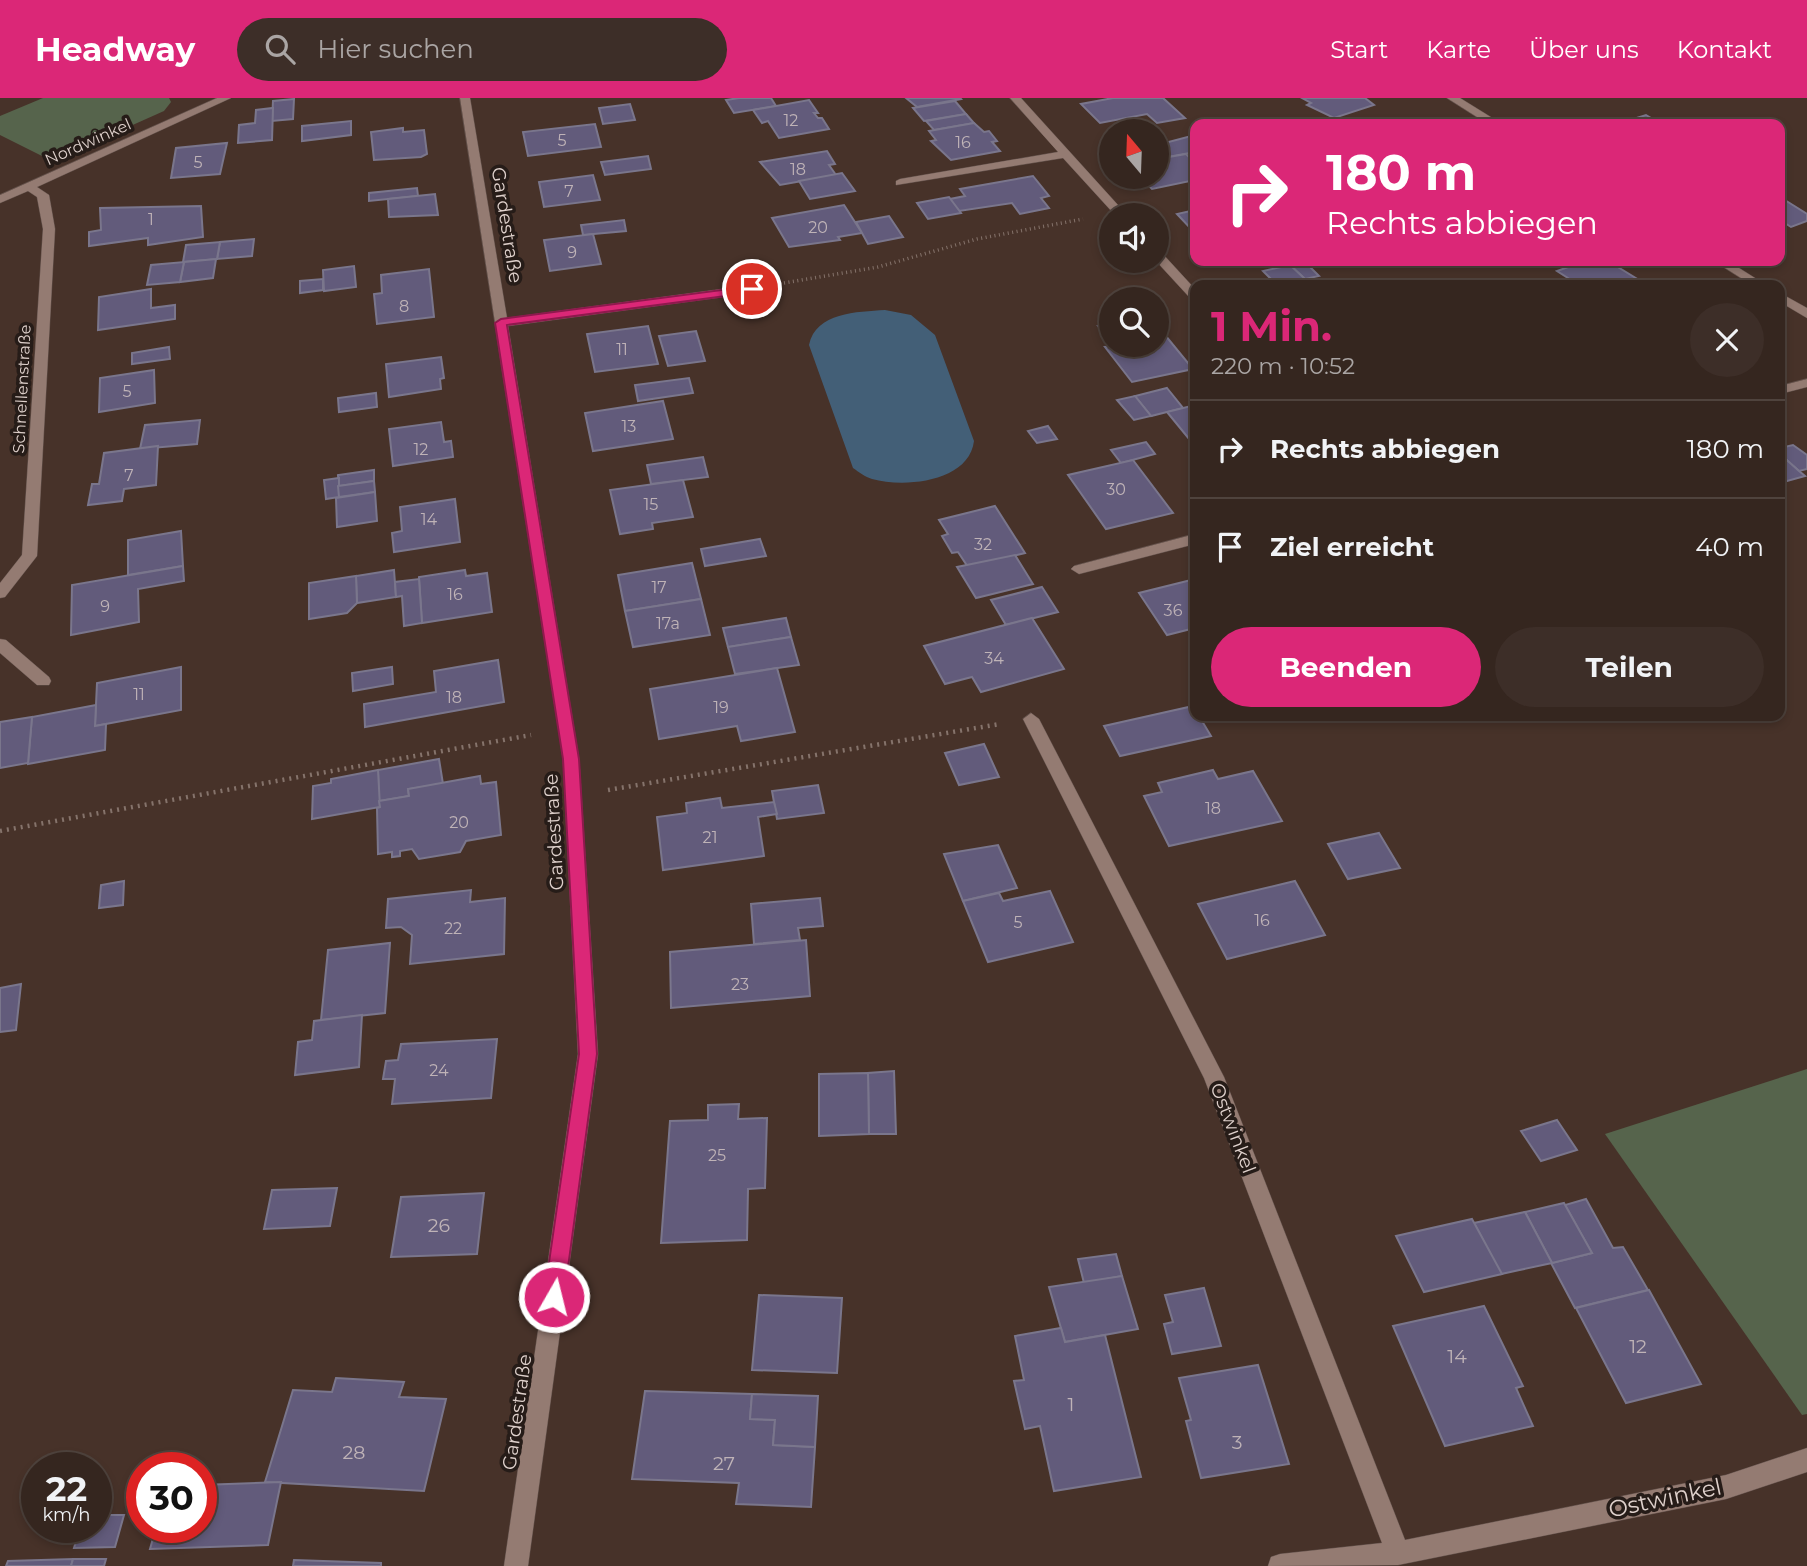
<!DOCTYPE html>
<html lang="de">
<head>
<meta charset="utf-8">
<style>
  body { margin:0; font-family:Montserrat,sans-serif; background:#3d2e28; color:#f1f3f6; height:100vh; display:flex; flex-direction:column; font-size:26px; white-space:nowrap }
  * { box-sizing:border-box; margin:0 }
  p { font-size:23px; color:#aaa5a4 }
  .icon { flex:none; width:38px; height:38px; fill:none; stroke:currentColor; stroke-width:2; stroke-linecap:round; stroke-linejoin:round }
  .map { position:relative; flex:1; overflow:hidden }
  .details { position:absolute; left:1190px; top:182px; width:595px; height:441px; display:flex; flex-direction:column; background:#35261f; border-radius:14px; box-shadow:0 4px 10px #0003,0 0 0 2px #4f433d }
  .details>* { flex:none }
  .top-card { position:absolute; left:1190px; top:21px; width:595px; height:147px; border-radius:14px; box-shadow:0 4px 10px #0003,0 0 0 2px #4f433d; background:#db2777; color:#fff; overflow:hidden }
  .needle { width:46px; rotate:341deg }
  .tools { position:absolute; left:1099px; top:21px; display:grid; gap:14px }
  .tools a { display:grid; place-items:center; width:70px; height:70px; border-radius:50%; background:#35261f; box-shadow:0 4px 10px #0003,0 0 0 2px #4f433d; font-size:35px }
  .speed { position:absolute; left:21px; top:1354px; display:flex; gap:14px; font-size:35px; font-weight:700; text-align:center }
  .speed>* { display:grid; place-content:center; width:91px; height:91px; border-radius:50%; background:#35261f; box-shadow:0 4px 10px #0003,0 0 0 2px #4f433d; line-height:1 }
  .speed small { font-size:18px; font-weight:400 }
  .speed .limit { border:10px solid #d22; background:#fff; color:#111 }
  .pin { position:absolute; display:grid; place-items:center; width:60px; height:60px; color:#fff; margin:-30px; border:4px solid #fff; border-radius:50%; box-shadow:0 2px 7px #0007 }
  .me { position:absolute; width:77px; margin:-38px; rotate:8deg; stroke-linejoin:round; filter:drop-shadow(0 0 5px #0008) }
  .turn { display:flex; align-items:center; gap:24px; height:147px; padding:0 21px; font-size:32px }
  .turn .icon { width:91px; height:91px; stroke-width:2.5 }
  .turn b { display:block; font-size:49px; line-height:60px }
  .round { display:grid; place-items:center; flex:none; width:74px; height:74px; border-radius:37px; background:#3d2e28 }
  .headline { display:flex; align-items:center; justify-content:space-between; height:119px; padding:0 21px }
  h1 { font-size:42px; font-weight:700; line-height:52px; color:#db2777 }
  .button { display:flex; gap:14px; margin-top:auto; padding:14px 21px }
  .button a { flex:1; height:80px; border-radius:42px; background:#db2777; color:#fff; font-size:28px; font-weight:700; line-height:80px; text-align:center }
  .button a+a { background:#3d2e28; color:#f1f3f6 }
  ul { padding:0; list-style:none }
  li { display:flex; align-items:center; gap:21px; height:98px; padding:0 21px; border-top:2px solid #4f433d }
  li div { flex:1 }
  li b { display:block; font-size:26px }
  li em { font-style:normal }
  header { display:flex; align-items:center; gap:42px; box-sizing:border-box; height:98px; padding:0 35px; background:#db2777; color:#fff }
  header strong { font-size:33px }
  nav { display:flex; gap:38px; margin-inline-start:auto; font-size:24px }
  .search { width:490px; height:63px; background:#3d2e28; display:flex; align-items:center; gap:18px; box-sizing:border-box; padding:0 24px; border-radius:38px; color:#aaa5a4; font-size:26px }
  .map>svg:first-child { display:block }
  .green { fill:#56644c }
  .water { fill:#435f77 }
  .building { fill:#625b7b; stroke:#7a768c; stroke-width:2 }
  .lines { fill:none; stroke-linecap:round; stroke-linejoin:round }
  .minor-casing { stroke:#61504a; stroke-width:1 }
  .path-far1 { stroke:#85736b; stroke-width:3.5; stroke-dasharray:1 3.5; stroke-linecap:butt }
  .path { stroke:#85736b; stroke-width:4.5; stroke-dasharray:2 5; stroke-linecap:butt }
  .minor { fill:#947b72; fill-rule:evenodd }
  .route { fill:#db2777; stroke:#8e194d; stroke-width:2 }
  .labels { text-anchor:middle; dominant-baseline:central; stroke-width:7; stroke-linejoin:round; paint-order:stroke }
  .number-label { font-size:16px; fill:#bfb3b7 }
  .far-street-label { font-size:16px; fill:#ded0cb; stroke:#261c18 }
  .street-label { font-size:19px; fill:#ded0cb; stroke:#261c18 }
  .near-number-label { font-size:19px; fill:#bfb3b7 }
  .near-street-label { font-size:23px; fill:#ded0cb; stroke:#261c18 }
</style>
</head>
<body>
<header>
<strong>Headway</strong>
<div class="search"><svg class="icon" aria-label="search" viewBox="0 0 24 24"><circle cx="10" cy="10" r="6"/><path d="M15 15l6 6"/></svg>Hier suchen</div>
<nav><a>Start</a><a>Karte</a><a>Über uns</a><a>Kontakt</a></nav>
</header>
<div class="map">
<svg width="1807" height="1468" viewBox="0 0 1807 1468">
  <rect width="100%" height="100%" fill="#473229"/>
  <g class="green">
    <polygon points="43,0 169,0 171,4 164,13 52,63 0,37 0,18"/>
    <polygon points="1807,971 1807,1316 1802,1317 1605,1036"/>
  </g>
  <path class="water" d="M 885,212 L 911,217 L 935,237 L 974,343 C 969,384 905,390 872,381 C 865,379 859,374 853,370 L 809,247 C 816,214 857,214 885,212 Z"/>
  <g class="building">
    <polygon points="739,0 771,0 776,8 734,15 726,2"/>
    <polygon points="906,0 960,0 961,1 917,9"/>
    <polygon points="1113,0 1163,0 1185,20 1157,25 1147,16 1100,25 1081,6"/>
    <polygon points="1302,0 1365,0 1374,7 1334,20 1307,7 1311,5"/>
    <polygon points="294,1 293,21 272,23 273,3"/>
    <polygon points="809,2 818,15 814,15 818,20 822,20 829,31 779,40 768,23 762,25 753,12"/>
    <polygon points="955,3 966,16 924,23 913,10"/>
    <polygon points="630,6 635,22 603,26 599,10"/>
    <polygon points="273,10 272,42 238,45 239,27 255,25 256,12"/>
    <polygon points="966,16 974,25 934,32 926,23"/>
    <polygon points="1646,17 1661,26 1617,26"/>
    <polygon points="351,23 351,37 302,43 302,28"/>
    <polygon points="974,25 984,34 989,33 997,43 992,44 1000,53 951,62 931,43 936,42 929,33"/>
    <polygon points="595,26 601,49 528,58 523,34"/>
    <polygon points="403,30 403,34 424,32 427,56 421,59 374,62 371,34"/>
    <polygon points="1195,37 1195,54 1168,59 1157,47"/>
    <polygon points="227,45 220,76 171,80 176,50"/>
    <polygon points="827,53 835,66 829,67 836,77 780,87 760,64"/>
    <polygon points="1186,56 1195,65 1195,82 1152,91 1140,79 1157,79 1157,61"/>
    <polygon points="648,58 651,71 605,77 601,64"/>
    <polygon points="842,75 855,93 810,101 799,83"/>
    <polygon points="593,77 600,102 544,109 539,84"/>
    <polygon points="1033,78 1049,98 1041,100 1049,110 1020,116 1012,105 959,113 950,101 965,98 960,91"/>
    <polygon points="417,90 418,98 369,103 369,95"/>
    <polygon points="435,96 438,117 389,119 388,101"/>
    <polygon points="949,99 961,115 928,121 917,105"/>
    <polygon points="1780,99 1807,116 1807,123 1791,129 1780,122"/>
    <polygon points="844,107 862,135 838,139 840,142 789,149 772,120"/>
    <polygon points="201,108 203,139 148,147 148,140 89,148 89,134 101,132 100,110"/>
    <polygon points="1195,112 1195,134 1194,134 1177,116"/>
    <polygon points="889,118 903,139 868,146 856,124"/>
    <polygon points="624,122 626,133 583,137 581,127"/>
    <polygon points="593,136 601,166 550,173 544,142"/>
    <polygon points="254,141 252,158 217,161 220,144"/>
    <polygon points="220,144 217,161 183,164 186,147"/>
    <polygon points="216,161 213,180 180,184 184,164"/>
    <polygon points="1585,163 1608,163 1647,187 1579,187 1557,173"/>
    <polygon points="184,164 180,184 147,187 151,167"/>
    <polygon points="1305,164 1319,178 1305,181 1290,167"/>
    <polygon points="1290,167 1305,181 1277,187 1263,173"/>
    <polygon points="354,168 356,189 324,193 323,172"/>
    <polygon points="429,171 434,219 377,226 374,196 382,195 381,177"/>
    <polygon points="323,181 323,192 300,195 300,183"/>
    <polygon points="151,191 151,210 175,207 175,221 98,232 99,199"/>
    <polygon points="1111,225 1111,246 1098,228"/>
    <polygon points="648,228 658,266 595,274 587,236"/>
    <polygon points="696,233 705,263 668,268 659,238"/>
    <polygon points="1165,237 1193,271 1132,284 1105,249 1157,247 1157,239"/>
    <polygon points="169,249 170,261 132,266 132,255"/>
    <polygon points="441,259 444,280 440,281 441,291 389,299 386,266"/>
    <polygon points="154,272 155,305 99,314 100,280"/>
    <polygon points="689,280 693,295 638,303 635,287"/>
    <polygon points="1167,290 1183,310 1151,318 1135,298"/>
    <polygon points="376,295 377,309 339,314 338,300"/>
    <polygon points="1135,298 1151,318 1134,322 1117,302"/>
    <polygon points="663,303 673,341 593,353 585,315"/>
    <polygon points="1195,307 1195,347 1194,347 1167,314"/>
    <polygon points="200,322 197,346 140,351 145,327"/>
    <polygon points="441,324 444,344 451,343 453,359 393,368 389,331"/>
    <polygon points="1048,328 1057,341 1037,345 1028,333"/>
    <polygon points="1146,344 1155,356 1121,365 1111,352"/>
    <polygon points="1793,347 1807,357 1807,371 1799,373 1780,356 1780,350"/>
    <polygon points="158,348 156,387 124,391 122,403 88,407 92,386 99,386 104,355"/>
    <polygon points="1780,356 1799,373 1805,378 1780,385"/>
    <polygon points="703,359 708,379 651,386 647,367"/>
    <polygon points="1133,362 1173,415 1106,431 1068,377"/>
    <polygon points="374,372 374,383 339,388 338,377"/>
    <polygon points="339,380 339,399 326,401 324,382"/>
    <polygon points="683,382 693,419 652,425 653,431 620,436 610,392"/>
    <polygon points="374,383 375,394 339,399 338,388"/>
    <polygon points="375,394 377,423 337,429 336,400"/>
    <polygon points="455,401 460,444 394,454 392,435 402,433 400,409"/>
    <polygon points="995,408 1025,455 968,469 958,454 952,455 942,438 948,436 939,422"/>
    <polygon points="181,433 183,468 128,477 128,442"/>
    <polygon points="760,441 766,458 705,468 701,451"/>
    <polygon points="1015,457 1033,486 976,500 957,469"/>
    <polygon points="692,465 701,501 625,513 618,477"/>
    <polygon points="183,468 184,483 138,491 139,524 71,537 72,487"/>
    <polygon points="394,472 396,499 357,505 356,478"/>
    <polygon points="465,472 466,478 487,475 492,514 422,525 419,479"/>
    <polygon points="356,478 357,505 347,515 309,521 309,485"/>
    <polygon points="419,481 422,525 404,528 402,498 396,499 395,484"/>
    <polygon points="1195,481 1195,530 1167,537 1139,495"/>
    <polygon points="1042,489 1058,514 1006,527 991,502"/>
    <polygon points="701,501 710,537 633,549 625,513"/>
    <polygon points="786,520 791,539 728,549 723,530"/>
    <polygon points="1032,520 1064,571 981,594 972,579 945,586 924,548"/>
    <polygon points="791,539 799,567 735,576 728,549"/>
    <polygon points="498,562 504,604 365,629 364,606 436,594 434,573"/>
    <polygon points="181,569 181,612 95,628 97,585"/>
    <polygon points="392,569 393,586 353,593 352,575"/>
    <polygon points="777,570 795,634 741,643 737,628 659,641 650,591"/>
    <polygon points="96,607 95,628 106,626 105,652 28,666 32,619"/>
    <polygon points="1193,608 1195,618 1199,618 1211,638 1120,658 1104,628"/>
    <polygon points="32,619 28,665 0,670 0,624"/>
    <polygon points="984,646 999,679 959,687 945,655"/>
    <polygon points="439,661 443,686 408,691 409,698 379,703 378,672"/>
    <polygon points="378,672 380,709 312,721 313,688 331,685 331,681"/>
    <polygon points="1213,672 1218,681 1253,673 1282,723 1169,748 1144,698 1162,694 1158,685"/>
    <polygon points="480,678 481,686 496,684 501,737 466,743 460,754 419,761 412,751 400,753 400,758 392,759 392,754 378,756 377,710 380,709 379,703 409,698 408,691"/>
    <polygon points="818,687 824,715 777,721 772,693"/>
    <polygon points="720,700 722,710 774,704 777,716 758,719 764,758 663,772 657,719 687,715 686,705"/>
    <polygon points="1379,735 1400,770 1348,781 1328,746"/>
    <polygon points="998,747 1017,790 963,803 944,756"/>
    <polygon points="124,783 123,807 99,810 101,787"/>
    <polygon points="1295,783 1325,837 1227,861 1198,806"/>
    <polygon points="471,792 470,804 505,800 504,856 410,866 412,837 401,829 386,830 388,801"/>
    <polygon points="1050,793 1073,844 988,864 963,803 999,795 1003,803"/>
    <polygon points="820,800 823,828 798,830 800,842 754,846 751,806"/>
    <polygon points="806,842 810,898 671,910 670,854"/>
    <polygon points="390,845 385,915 321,922 328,852"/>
    <polygon points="21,886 16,932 0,934 0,890"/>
    <polygon points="362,917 359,969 295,977 298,944 312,942 314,923"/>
    <polygon points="497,941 491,1000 392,1006 395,981 383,981 386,963 398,962 401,946"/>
    <polygon points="894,973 896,1036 869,1036 868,975"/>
    <polygon points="868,975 869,1036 819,1038 819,976"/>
    <polygon points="739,1006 738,1021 767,1020 765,1090 748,1091 747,1142 661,1145 670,1023 708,1022 708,1007"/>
    <polygon points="1557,1022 1577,1052 1541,1063 1521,1033"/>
    <polygon points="337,1090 330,1128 264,1131 272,1092"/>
    <polygon points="484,1095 477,1156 391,1159 401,1099"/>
    <polygon points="1586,1101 1613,1150 1623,1149 1648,1192 1575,1210 1551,1165 1592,1155 1565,1107"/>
    <polygon points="1564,1105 1592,1155 1552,1165 1525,1114"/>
    <polygon points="1525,1114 1552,1165 1501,1176 1474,1125"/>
    <polygon points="1472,1121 1502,1176 1424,1194 1396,1138"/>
    <polygon points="1116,1156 1122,1178 1084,1185 1078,1161"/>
    <polygon points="1122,1178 1138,1231 1065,1244 1049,1189"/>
    <polygon points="1204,1190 1221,1248 1172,1256 1164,1226 1173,1224 1165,1197"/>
    <polygon points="1649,1192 1701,1286 1626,1305 1576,1210"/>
    <polygon points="759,1197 842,1200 837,1275 752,1272"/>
    <polygon points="1484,1208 1523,1288 1516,1290 1533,1328 1445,1348 1393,1228"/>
    <polygon points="1061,1230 1065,1244 1105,1237 1141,1379 1054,1393 1040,1328 1025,1331 1014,1283 1024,1282 1015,1238"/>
    <polygon points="1258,1267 1289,1366 1201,1380 1186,1323 1191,1322 1179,1280"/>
    <polygon points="336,1280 404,1284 399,1299 446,1301 424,1393 265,1384 293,1292 332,1294"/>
    <polygon points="645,1293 752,1296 750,1321 775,1322 773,1347 815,1349 811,1409 736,1406 739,1385 632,1381"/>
    <polygon points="752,1296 818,1298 815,1349 773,1347 775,1322 750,1321"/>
    <polygon points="281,1384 268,1447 150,1451 156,1430 201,1430 201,1387"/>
    <polygon points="96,1417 124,1417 115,1449 74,1450 80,1430 96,1430"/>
    <polygon points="73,1461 71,1468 6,1468 8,1463"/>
    <polygon points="73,1461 106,1461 104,1468 71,1468"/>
    <polygon points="294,1462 381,1465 381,1468 293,1468"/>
  </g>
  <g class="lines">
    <defs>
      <g id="minor">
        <polygon points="217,0 231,0 37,89 49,97 55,131 37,458 5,499 0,500 0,485 22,457 43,131 37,99 28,93 0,105 0,97"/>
        <polygon points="460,0 470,0 507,220 752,187 758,191 752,195 508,228 579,661 598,956 528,1468 504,1468 578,956 563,661"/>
        <polygon points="1010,0 1021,0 1127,117 1115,117 1063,60 896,87 896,83 900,81 1058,54"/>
        <polygon points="1447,0 1460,0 1502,26 1488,26"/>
        <polygon points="1157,153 1161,154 1195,191 1195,202 1191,201 1156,163"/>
        <polygon points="1714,163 1728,163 1766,187 1752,187"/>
        <polygon points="1780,195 1807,210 1807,220 1780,204"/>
        <polygon points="1807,281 1807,289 1780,296 1780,288"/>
        <polygon points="1195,436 1195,446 1079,476 1071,471 1074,468"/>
        <polygon points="0,541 6,542 49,579 51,583 49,587 37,587 0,555"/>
        <polygon points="1031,615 1039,621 1224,979 1405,1442 1726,1377 1807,1350 1807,1374 1726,1401 1398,1467 1268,1468 1271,1459 1280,1456 1382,1445 1204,980 1023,621"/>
      </g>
    </defs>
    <use href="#minor" class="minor-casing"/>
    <polyline class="path-far1" points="784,185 878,169 977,141 1083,121"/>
    <g class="path">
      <polyline points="608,692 1000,626"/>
      <polyline points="0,733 531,637"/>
    </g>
    <use href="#minor" class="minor"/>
  </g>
  <polygon class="route" points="752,188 756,189 756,194 507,227 579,661 597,956 564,1199 561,1205 554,1208 547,1205 544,1199 579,956 563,661 495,225 501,221"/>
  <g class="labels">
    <g class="number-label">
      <text x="791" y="22">12</text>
      <text x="562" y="42">5</text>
      <text x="963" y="44">16</text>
      <text x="198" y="64">5</text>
      <text x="798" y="71">18</text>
      <text x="569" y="93">7</text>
      <text x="151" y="121">1</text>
      <text x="818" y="129">20</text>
      <text x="572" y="154">9</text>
      <text x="404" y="208">8</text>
      <text x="622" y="251">11</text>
      <text x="127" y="293">5</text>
      <text x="629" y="328">13</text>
      <text x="421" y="351">12</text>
      <text x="129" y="377">7</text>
      <text x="1116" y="391">30</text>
      <text x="651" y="406">15</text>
      <text x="429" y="421">14</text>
      <text x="983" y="446">32</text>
      <text x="659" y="489">17</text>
      <text x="455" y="496">16</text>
      <text x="105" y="508">9</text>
      <text x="1173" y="512">36</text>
      <text x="668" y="525">17a</text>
      <text x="994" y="560">34</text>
      <text x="139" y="596">11</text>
      <text x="454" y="599">18</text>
      <text x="721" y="609">19</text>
      <text x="1213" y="710">18</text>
      <text x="459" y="724">20</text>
      <text x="710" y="739">21</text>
      <text x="1262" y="822">16</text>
      <text x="1018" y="824">5</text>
      <text x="453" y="830">22</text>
      <text x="740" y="886">23</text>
      <text x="439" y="972">24</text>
      <text x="717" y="1057">25</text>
    </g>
    <g class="far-street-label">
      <text transform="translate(88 44) rotate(-24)">Nordwinkel</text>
      <text transform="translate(22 291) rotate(-87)">Schnellenstraße</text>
    </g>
    <g class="street-label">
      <text transform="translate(507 127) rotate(81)">Gardestraße</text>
      <text transform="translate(554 734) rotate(-93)">Gardestraße</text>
      <text transform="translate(1233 1030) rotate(69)">Ostwinkel</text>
      <text transform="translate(517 1314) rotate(-82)">Gardestraße</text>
    </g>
    <g class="near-number-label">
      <text x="439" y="1127">26</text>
      <text x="1638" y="1248">12</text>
      <text x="1457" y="1258">14</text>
      <text x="1071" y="1306">1</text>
      <text x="1237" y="1344">3</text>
      <text x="354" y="1354">28</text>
      <text x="724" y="1365">27</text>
    </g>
    <g class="near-street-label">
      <text transform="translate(1665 1400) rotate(-12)">Ostwinkel</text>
    </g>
  </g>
</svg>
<div class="tools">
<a><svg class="needle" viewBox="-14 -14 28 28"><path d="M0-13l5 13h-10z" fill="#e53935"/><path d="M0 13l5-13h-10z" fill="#aaa5a4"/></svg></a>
<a><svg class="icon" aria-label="sound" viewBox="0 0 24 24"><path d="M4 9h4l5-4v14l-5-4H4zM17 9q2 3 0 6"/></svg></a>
<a><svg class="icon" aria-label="search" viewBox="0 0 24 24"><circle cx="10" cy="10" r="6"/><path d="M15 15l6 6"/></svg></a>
</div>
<div class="speed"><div>22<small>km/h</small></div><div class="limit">30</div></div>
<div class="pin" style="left:752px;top:191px;background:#d93025"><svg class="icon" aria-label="arrive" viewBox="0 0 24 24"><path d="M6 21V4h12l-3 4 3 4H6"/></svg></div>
<svg class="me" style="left:554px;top:1199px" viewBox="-20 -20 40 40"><circle r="17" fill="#db2777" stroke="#fff" stroke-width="3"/><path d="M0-11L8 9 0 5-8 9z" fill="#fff"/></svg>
<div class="top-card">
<div class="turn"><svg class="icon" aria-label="right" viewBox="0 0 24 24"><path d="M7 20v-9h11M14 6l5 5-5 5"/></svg><div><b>180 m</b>Rechts abbiegen</div></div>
</div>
<section class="details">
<div class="headline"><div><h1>1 Min.</h1><p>220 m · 10:52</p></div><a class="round"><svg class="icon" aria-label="close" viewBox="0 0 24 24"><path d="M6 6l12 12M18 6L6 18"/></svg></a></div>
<ul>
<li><svg class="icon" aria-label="right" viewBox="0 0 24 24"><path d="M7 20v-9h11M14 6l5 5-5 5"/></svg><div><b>Rechts abbiegen</b></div><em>180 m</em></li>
<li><svg class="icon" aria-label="arrive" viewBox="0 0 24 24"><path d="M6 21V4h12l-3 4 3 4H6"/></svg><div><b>Ziel erreicht</b></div><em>40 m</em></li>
</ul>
<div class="button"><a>Beenden</a><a>Teilen</a></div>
</section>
</div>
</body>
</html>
